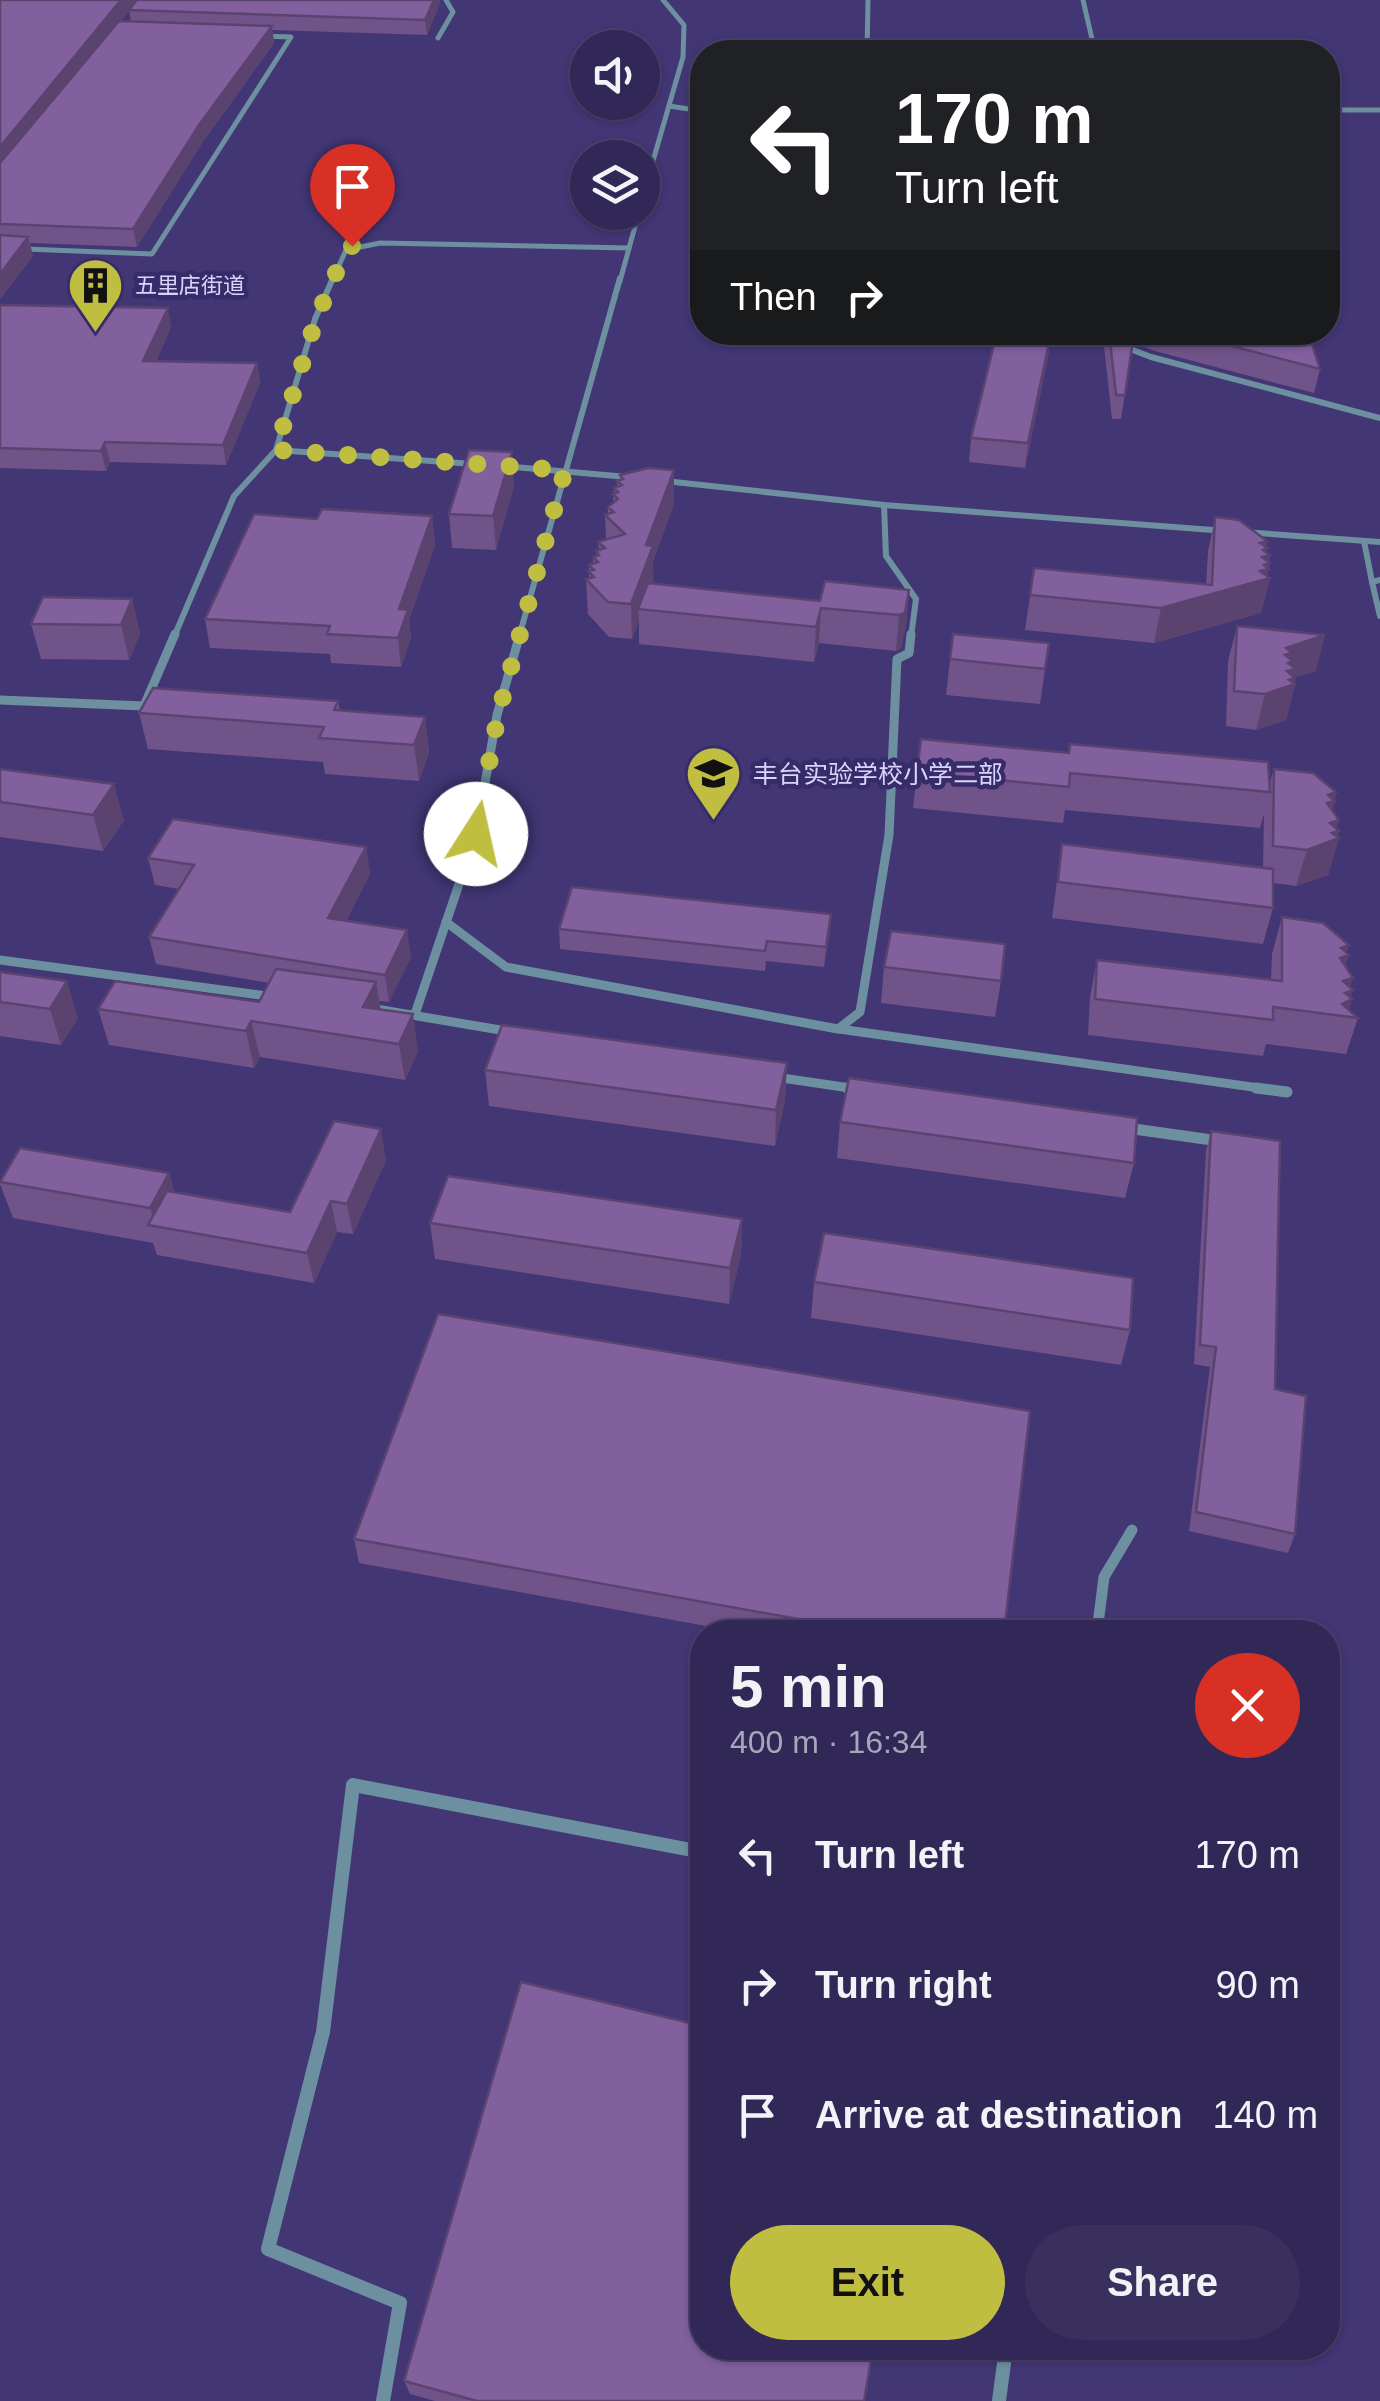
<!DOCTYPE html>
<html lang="en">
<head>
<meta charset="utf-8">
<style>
  body { margin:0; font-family:Arial,"Noto Sans SC",sans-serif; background:#3a305e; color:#f1f3f6; height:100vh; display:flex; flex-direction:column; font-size:38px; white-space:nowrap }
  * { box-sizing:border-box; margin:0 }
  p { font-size:32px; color:#a8a6ba }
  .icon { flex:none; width:55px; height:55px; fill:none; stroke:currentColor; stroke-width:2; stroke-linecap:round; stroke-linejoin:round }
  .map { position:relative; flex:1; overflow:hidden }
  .drawer { position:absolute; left:690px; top:1620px; width:650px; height:740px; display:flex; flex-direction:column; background:#322858; border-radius:40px; box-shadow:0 2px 8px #0004,0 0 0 2px #4d446e }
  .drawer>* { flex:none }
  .hud { position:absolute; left:690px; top:40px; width:650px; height:305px; border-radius:40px; box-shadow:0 2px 8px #0004,0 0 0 2px #4d446e; background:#202124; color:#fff; overflow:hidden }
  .tools { position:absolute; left:570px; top:30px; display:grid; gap:20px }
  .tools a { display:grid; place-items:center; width:90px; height:90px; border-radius:50%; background:#322858; box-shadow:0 2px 8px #0004,0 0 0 2px #4d446e; font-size:50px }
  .pin { position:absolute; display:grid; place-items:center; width:85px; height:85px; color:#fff; margin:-102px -42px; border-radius:50% 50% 50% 0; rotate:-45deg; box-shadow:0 0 10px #0007 }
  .pin .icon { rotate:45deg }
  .me { position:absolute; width:110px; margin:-55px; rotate:10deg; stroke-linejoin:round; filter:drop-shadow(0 0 8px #0008) }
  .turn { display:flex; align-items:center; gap:35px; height:210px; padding:0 40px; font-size:45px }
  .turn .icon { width:130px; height:130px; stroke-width:2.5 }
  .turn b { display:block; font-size:70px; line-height:85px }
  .then { display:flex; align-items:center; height:95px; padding:0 40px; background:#0003; gap:20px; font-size:38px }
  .round { display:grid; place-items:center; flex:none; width:105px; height:105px; border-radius:52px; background:#3a305e }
  .overview { display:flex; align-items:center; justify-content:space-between; height:170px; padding:0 40px }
  h1 { font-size:60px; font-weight:600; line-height:75px }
  .primary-button { display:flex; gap:20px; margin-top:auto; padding:20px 40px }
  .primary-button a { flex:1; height:115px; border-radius:60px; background:#bfbe41; color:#111; font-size:40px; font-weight:600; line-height:115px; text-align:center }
  .primary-button a+a { background:#3a305e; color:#f1f3f6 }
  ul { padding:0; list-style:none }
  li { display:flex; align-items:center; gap:30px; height:130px; padding:0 40px }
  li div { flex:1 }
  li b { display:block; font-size:38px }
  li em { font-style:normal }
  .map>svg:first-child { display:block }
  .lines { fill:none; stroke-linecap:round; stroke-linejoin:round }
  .street-far4 { stroke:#6d90a0; stroke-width:5 }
  .street-far3 { stroke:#6d90a0; stroke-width:6 }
  .street-far2 { stroke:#6d90a0; stroke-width:9 }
  .street-far1 { stroke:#6d90a0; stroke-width:11 }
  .street { stroke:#6d90a0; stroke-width:14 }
  .wall { fill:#705388; fill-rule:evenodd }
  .shaded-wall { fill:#5b436f }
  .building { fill:#82609e; stroke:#5b436f; stroke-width:2.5 }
  .route { stroke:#bfbe41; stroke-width:18; stroke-dasharray:0 32.4 }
  .labels { text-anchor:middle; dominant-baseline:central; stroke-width:9; stroke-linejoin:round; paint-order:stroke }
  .far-poi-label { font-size:22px; fill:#d8d5fb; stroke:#382b69; text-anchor:start }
  .poi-label { font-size:25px; fill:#d8d5fb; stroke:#382b69; text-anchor:start }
</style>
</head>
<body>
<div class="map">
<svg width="1380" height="2401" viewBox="0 0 1380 2401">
  <rect width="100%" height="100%" fill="#423675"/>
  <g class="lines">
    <g class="street-far4">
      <polyline points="1083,0 1095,52"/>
      <polyline points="438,38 453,12 446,0"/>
      <polyline points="867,52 868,0"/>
      <polyline points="669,106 702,111"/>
      <polyline points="1328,110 1380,110"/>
      <polyline points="642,199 683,57 684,25 663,0"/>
      <polyline points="0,248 152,254 291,37 261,36"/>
      <polyline points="332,281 346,250 380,243 629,248"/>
      <polyline points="620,281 639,212"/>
    </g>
    <g class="street-far3">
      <polyline points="1086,332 1151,357 1380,418"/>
      <polyline points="276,450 474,464"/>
      <polyline points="501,466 628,477"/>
      <polyline points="665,481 884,505 1226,531"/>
      <polyline points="884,505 886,556 916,599 911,637"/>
      <polyline points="1243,532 1380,542"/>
      <polyline points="1364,541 1372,582"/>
      <polyline points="1380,580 1372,582 1380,616"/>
      <polyline points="174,637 234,496 276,450 315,319 333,278"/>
      <polyline points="519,637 620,278"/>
    </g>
    <g class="street-far2">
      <polyline points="0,700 144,706 175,634"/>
      <polyline points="446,922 506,967 838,1029 860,1012 889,835 897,659 909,653 911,634"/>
      <polyline points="0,960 275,997"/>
      <polyline points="376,1009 512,1032"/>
      <polyline points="415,1014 476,834 497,715 520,634"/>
      <polyline points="839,1029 1274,1090"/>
      <polyline points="775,1077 857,1089"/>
    </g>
    <g class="street-far1">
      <polyline points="847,1088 857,1089"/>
      <polyline points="1256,1088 1287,1092"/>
      <polyline points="1127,1128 1219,1141"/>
      <polyline points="1097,1632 1104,1577 1132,1530"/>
    </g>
    <g class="street">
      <polyline points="383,2401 400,2303 268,2249 323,2032 353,1785 702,1852"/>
      <polyline points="999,2401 1006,2348"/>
    </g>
  </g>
  <g class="wall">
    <path d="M 0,0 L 440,3 L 427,35 L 272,30 L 274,43 L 202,143 L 137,247 L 30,243 L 33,256 L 0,299 ZM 129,11 L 131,21 L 121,21 Z"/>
    <polygon points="0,305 171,327 156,361 257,363 260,383 226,465 110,462 106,471 0,468"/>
    <polygon points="1106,332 1308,332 1320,369 1314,393 1155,351 1133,343 1121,419 1112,419 1104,346"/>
    <polygon points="1051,333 1048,357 1025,468 969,462 971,438"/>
    <polygon points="674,470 674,504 653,561 652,584 820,601 909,590 906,625 901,648 896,651 819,643 814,662 639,644 639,621 632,639 609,637 588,614 586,579 589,579 589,565 593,564 593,557 596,556 596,551 599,550 598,542 606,540 605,515 608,514 608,507 613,503 614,488 617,487 617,481 620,480 620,475"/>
    <polygon points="514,486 496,550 452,548 449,514"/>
    <polygon points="432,516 435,545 409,620 411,638 401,667 331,663 330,654 210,648 205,619 317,519"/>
    <polygon points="1215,517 1267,541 1266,547 1268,548 1267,552 1270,563 1267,576 1270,578 1261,613 1154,643 1025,630 1034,568 1206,585 1208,552"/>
    <polygon points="132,599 140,634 129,660 41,659 31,624"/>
    <polygon points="1237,626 1316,671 1295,677 1295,684 1286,720 1256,730 1226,726 1228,661"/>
    <polygon points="953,634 1049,643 1040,704 946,695"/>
    <polygon points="338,701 340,711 425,717 429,753 419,781 325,774 323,762 148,749 139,713"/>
    <polygon points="1070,744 1269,785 1274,769 1336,792 1332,810 1336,828 1339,831 1337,837 1339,838 1328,875 1296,886 1273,883 1273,908 1263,944 1052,918 1062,844 1263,868 1264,814 1260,828 1065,810 1063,823 913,808 917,772 1068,753"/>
    <polygon points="0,769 124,820 103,851 0,837"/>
    <polygon points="366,847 370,874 346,921 411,957 389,1002 379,1001 380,1010 418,1051 405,1080 260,1057 254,1068 109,1045 98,1009 259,1002 269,983 156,964 149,937 179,889 155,885 148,858"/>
    <polygon points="831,914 824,967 766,961 765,971 560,949 559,929"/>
    <polygon points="1282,917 1349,945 1346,953 1349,955 1345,966 1350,987 1349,1010 1358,1018 1346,1054 1266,1044 1263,1056 1088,1035 1090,997 1097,960 1271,980 1272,954"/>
    <polygon points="884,967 1001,981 995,1017 881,1003"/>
    <polygon points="0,972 78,1018 61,1045 0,1036"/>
    <polygon points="787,1063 785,1100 775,1146 489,1106 485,1070"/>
    <polygon points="840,1122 1134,1163 1125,1198 837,1158"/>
    <polygon points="1211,1131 1275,1389 1295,1534 1288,1553 1189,1531 1210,1367 1194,1364 1206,1151"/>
    <polygon points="386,1160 353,1234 337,1232 314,1283 157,1255 153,1243 13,1218 0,1184 0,1181 169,1173 174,1192 290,1212"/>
    <polygon points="742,1219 741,1255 729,1304 435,1259 430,1223"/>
    <polygon points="814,1282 1130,1330 1121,1365 811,1318"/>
    <polygon points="354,1539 1004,1632 739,1632 359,1563"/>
    <polygon points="404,2381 864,2401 435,2401 410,2394"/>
  </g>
  <g class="shaded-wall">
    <polygon points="121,0 138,0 0,170 0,147"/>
    <polygon points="434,0 440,0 440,3 427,35 425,20"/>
    <polygon points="272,26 274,43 202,143 137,247 133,229 199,125"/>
    <polygon points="28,237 33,256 0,299 0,274"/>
    <polygon points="168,308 171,327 147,380 143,361"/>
    <polygon points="1051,333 1048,357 1025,468 1028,443"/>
    <polygon points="257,363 260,383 226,465 223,445"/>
    <polygon points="105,442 110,462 106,471 101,451"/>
    <polygon points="512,452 514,486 496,550 493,516"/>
    <polygon points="674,470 674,504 653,561 654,580 643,610 638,609 639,621 632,639 631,604 646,545"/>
    <polygon points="432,516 435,545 409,620 411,638 401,667 398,638 399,609"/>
    <polygon points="1267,541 1265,549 1268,548 1266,556 1270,555 1267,579 1270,578 1261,613 1154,643 1161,608 1256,582 1260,543"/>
    <polygon points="909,590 906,625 901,648 896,651 899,615"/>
    <polygon points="132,599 140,634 129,660 121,625"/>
    <polygon points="821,608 819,643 814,662 816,627"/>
    <polygon points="1325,635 1316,671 1293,678 1295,678 1294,685 1295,684 1286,720 1256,730 1265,694 1286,648"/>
    <polygon points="425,717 429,753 419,781 414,745"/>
    <polygon points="114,784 124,820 103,851 93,815"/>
    <polygon points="1336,792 1333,802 1335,801 1324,837 1328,795"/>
    <polygon points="1339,820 1335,832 1339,831 1336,839 1339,838 1328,875 1296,886 1307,850 1330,823"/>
    <polygon points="366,847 370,874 333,945 328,918"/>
    <polygon points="831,914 830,934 824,967 826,947"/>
    <polygon points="407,930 411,957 389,1002 385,975"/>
    <polygon points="1349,945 1345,956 1349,955 1337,991 1341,948"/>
    <polygon points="1353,978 1348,992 1353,990 1350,1001 1352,999 1347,1017 1338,1015 1343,981"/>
    <polygon points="67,981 78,1018 61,1045 50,1009"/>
    <polygon points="376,982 382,1018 363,1007"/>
    <polygon points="413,1014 418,1051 405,1080 399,1044"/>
    <polygon points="251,1021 260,1057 254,1068 246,1031"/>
    <polygon points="787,1063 785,1100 775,1146 776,1110"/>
    <polygon points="381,1129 386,1160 353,1234 347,1204"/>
    <polygon points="169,1173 179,1209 156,1226 150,1208"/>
    <polygon points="331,1201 337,1232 314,1283 307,1253"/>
    <polygon points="742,1219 741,1255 729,1304 730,1268"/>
  </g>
  <g class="building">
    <polygon points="0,0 121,0 0,147"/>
    <polygon points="137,0 434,0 425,20 129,10"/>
    <polygon points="119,21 272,26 199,125 133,229 0,224 0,163"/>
    <polygon points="0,235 28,237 0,274"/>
    <polygon points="0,305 168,308 143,361 257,363 223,445 105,442 101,451 0,448"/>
    <polygon points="997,332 1051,333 1028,443 971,438"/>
    <polygon points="1109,332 1134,333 1125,395 1116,395"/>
    <polygon points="1178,332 1308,332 1320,369"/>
    <polygon points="469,450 512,452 493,516 449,514"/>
    <polygon points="648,468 674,470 646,545 653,546 631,604 608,602 586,579 594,577 588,571 594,570 589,565 598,562 593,557 599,555 596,551 605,548 598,542 625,534 605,515 614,512 608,507 618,499 613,494 618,492 614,488 622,485 617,481 623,479 620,475"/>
    <polygon points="322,509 432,516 399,609 408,610 398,638 327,634 330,626 205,619 254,514 317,519"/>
    <polygon points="1215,517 1239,520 1267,541 1260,543 1268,548 1263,550 1270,555 1262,557 1270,563 1264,565 1269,569 1260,571 1270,578 1161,608 1030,595 1034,568 1212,585"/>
    <polygon points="825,581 909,590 905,613 899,615 821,608 816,627 638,609 648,583 820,601"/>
    <polygon points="43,597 132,599 121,625 31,624"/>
    <polygon points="1237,626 1325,635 1286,648 1292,653 1285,655 1293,661 1288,663 1296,669 1287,671 1295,678 1289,680 1295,684 1265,694 1234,691"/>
    <polygon points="953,634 1049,643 1045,669 950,659"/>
    <polygon points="153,688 338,701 334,710 425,717 414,745 319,738 324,727 139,713"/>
    <polygon points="921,739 1069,753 1070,744 1268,762 1270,792 1070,773 1069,787 917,772"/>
    <polygon points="0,769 114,784 93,815 0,802"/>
    <polygon points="1274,769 1313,773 1336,792 1328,795 1335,801 1327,803 1339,820 1330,823 1339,831 1332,833 1339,838 1307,850 1273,846"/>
    <polygon points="173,819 366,847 328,918 407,930 385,975 149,937 194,865 148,858"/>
    <polygon points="1062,844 1273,869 1273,908 1058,882"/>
    <polygon points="572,887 831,914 826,947 767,941 765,951 559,929"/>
    <polygon points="1282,917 1323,923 1349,945 1341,948 1349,955 1340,958 1353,978 1343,981 1353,990 1345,993 1352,999 1342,1004 1358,1018 1273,1007 1273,1020 1095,999 1097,960 1282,981"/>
    <polygon points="891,931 1005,944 1001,981 884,967"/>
    <polygon points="276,969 376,982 363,1007 413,1014 399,1044 251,1021 246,1031 98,1009 115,981 259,1002"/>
    <polygon points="0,972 67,981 50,1009 0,1002"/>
    <polygon points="502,1025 787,1063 776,1110 485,1070"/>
    <polygon points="849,1078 1137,1118 1134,1163 840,1122"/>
    <polygon points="334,1121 381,1129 347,1204 331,1201 307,1253 148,1225 167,1191 290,1212"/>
    <polygon points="1211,1131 1280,1141 1275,1389 1306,1396 1295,1534 1196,1512 1216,1347 1200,1345"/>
    <polygon points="20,1148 169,1173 150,1208 0,1182"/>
    <polygon points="448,1176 742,1219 730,1268 430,1223"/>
    <polygon points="824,1233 1133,1278 1130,1330 814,1282"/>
    <polygon points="438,1314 1030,1411 1004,1632 870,1632 354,1539"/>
    <polygon points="521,1982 702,2026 702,2348 873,2348 864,2401 477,2401 404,2381"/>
  </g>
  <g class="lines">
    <polyline class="route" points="352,246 346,250 316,319 276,450 565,470 498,715 476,834"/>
  </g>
  <defs>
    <symbol id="building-pin" viewBox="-11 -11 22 30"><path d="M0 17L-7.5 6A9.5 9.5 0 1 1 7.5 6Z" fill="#bfbe41" stroke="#382b69"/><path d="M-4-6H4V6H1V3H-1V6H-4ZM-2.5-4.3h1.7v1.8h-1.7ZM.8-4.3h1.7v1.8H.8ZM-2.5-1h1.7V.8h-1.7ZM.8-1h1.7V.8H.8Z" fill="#111"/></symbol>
    <symbol id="school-pin" viewBox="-11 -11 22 30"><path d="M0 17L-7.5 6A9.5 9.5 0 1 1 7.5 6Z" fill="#bfbe41" stroke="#382b69"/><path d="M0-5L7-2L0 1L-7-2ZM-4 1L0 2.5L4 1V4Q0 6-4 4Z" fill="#111"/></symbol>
  </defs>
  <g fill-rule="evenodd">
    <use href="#building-pin" x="64" y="254" width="63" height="86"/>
    <use href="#school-pin" x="682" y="742" width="63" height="86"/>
  </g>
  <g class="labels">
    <g class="far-poi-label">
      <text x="135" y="285">五里店街道</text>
    </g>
    <g class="poi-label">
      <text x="753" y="774">丰台实验学校小学二部</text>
    </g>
  </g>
</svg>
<div class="tools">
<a><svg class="icon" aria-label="sound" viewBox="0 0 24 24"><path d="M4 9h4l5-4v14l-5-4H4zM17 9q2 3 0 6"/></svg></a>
<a><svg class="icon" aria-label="layers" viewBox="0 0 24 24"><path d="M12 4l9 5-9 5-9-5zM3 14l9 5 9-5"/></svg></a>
</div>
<div class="pin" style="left:352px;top:246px;background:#d93025"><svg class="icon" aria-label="arrive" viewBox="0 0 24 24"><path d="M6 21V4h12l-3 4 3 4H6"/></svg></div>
<svg class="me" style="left:476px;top:834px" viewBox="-20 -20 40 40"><circle r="19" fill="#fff"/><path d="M0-13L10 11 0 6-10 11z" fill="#bfbe41"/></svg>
<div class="hud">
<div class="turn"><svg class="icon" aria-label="left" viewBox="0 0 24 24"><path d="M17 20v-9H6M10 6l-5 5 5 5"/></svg><div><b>170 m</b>Turn left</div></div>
<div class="then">Then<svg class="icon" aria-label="right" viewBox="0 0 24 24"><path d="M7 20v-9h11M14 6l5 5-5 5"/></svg></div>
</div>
<section class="drawer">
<div class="overview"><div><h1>5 min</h1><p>400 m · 16:34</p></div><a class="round" style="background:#d93025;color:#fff"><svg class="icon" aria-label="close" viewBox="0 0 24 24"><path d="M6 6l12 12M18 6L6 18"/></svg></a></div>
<ul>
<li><svg class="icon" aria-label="left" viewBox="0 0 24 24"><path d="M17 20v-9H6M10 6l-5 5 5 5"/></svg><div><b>Turn left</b></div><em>170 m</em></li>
<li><svg class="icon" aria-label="right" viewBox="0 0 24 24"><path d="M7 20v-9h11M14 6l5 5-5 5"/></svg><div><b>Turn right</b></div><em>90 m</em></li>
<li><svg class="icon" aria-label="arrive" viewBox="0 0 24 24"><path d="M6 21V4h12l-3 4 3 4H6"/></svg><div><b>Arrive at destination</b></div><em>140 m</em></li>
</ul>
<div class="primary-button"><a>Exit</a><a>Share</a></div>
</section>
</div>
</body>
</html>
